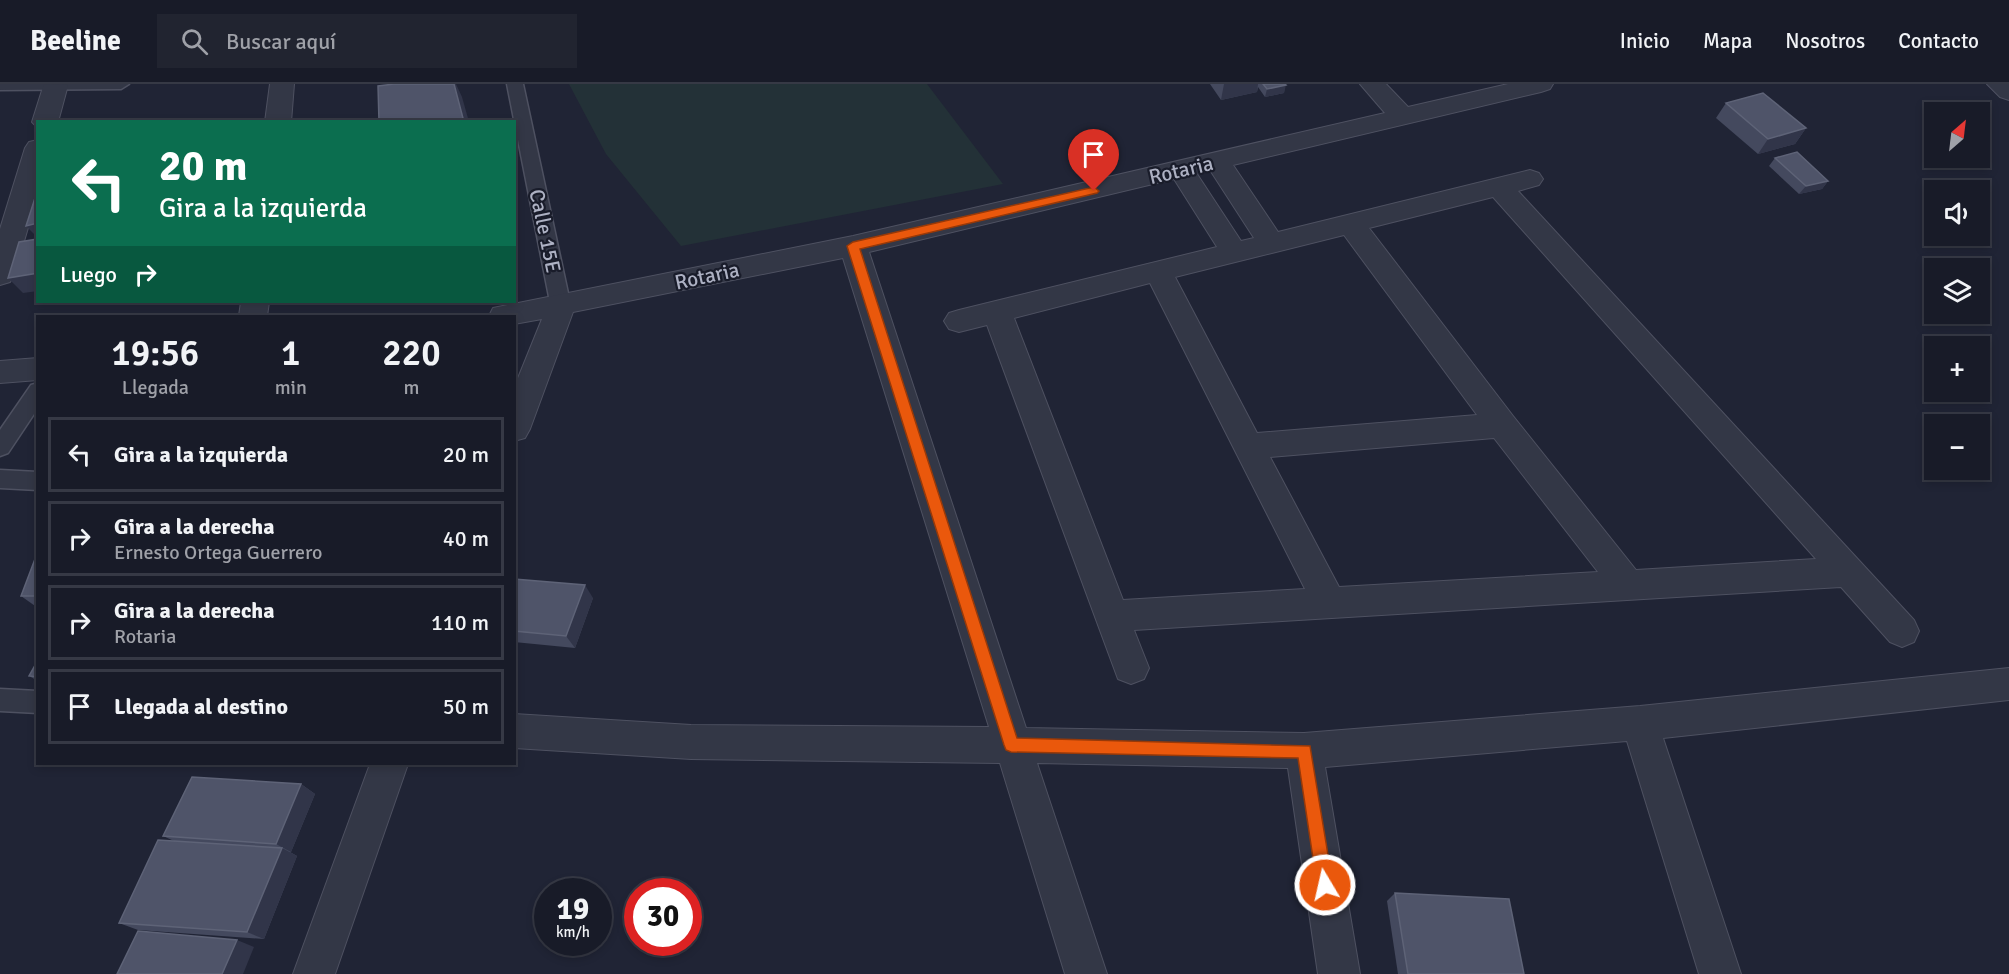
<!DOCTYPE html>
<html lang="es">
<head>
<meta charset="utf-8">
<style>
  body { margin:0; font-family:Signika,sans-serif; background:#212430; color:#f1f3f6; height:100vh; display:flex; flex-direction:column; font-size:22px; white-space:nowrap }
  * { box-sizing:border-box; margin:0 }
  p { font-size:20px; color:#9fa1a8 }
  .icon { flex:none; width:33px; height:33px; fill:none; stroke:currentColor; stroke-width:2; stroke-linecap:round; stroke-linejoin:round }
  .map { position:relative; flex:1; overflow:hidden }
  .details { position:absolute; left:36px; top:231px; width:480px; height:450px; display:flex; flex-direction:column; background:#181b28; border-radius:0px; box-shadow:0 3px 9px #0003,0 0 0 2px #363945 }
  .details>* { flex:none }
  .guide { position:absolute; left:36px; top:36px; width:480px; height:183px; border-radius:0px; box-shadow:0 3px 9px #0003,0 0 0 2px #363945; background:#0b6e4f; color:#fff; overflow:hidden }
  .needle { width:39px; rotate:28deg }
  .fabs { position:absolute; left:1924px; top:18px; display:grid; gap:12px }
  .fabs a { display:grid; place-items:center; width:66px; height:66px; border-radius:0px; background:#181b28; box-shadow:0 3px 9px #0003,0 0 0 2px #363945; font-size:30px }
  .speed { position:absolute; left:534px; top:794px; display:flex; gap:12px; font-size:30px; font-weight:700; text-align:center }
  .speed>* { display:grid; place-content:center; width:78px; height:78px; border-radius:50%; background:#181b28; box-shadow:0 3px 9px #0003,0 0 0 2px #363945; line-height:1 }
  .speed small { font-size:15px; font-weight:400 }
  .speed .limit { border:9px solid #d22; background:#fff; color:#111 }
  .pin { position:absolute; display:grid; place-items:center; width:51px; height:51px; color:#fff; margin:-62px -26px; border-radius:50% 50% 50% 0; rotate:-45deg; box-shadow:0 0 6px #0007 }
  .pin .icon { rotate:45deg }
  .me { position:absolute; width:66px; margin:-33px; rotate:351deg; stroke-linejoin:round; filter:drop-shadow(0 0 4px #0008) }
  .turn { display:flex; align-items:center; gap:21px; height:126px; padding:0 24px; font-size:27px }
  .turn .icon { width:78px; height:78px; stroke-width:2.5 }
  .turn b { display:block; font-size:42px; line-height:51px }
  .then { display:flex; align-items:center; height:57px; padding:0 24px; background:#0003; gap:12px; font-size:22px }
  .eta { display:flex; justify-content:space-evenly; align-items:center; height:102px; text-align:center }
  .eta b { font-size:36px; font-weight:600; line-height:42px }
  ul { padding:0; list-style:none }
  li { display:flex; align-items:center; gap:18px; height:75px; margin:0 12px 9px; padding:0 12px; border:3px solid #363945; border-radius:0px }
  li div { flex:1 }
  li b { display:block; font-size:22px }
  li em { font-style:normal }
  header { display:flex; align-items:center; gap:36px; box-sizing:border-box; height:84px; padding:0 30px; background:#181b28; border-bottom:2px solid #363945 }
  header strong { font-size:28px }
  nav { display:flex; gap:33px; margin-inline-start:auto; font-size:21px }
  .search { width:420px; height:54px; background:#212430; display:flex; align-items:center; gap:15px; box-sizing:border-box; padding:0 21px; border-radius:0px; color:#9fa1a8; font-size:22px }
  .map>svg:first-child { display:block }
  .green { fill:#233137 }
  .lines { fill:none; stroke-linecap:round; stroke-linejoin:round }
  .service-casing { stroke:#4e5161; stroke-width:3 }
  .minor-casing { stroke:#4e5161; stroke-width:2 }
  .service { fill:#333746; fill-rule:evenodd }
  .minor { fill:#333746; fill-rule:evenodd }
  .wall { fill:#44495e }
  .shaded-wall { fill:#313549 }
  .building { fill:#4f5469; stroke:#5e6377; stroke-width:1.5 }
  .route { fill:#ea580c; stroke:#983908; stroke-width:1.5 }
  .labels { text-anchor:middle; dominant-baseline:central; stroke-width:4.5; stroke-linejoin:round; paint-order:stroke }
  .street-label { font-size:21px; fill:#adb1c3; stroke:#191c2a }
</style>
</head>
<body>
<header>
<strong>Beeline</strong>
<div class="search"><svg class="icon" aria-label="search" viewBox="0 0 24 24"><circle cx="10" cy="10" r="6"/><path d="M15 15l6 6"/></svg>Buscar aquí</div>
<nav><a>Inicio</a><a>Mapa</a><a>Nosotros</a><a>Contacto</a></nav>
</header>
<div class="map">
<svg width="2009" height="890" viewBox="0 0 2009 890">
  <rect width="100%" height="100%" fill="#202435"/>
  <polygon class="green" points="569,0 927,0 1003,100 681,162 606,70"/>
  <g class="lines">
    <defs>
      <g id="service">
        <polygon points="0,0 129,0 121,5 0,6"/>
        <polygon points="507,0 523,0 571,223 568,228 554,228 551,223"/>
        <polygon points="38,299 38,324 8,369 0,372 0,346 31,301"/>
        <polygon points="0,386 38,388 38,406 0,404"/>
        <polygon points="0,605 38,607 38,629 0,627"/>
      </g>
      <g id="minor">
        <polygon points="44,0 68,1 58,38 38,38 38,44 32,38"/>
        <polygon points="270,0 294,0 291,38 265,38"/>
        <path d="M 1360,0 L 1386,0 L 1408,23 L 1508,0 L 1553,0 L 1550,5 L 1541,8 L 1233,81 L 1278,148 L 1530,86 L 1539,89 L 1543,95 L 1539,101 L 1518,107 L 1914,536 L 1919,547 L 1914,558 L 1902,563 L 1890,558 L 1841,503 L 1134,546 L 1149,584 L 1144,595 L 1131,600 L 1118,595 L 987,241 L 959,248 L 949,245 L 944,237 L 949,229 L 959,226 L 1217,163 L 1174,95 L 869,168 L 1026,644 L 1304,649 L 1640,622 L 2009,584 L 2009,616 L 1663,654 L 1741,890 L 1699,890 L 1627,657 L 1325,683 L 1360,890 L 1318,890 L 1288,684 L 1037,679 L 1107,890 L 1065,890 L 1000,679 L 691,675 L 514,664 L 514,630 L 691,641 L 989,643 L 843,174 L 573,228 L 530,345 L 525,354 L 514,357 L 514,304 L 542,235 L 514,240 L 514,232 L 489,232 L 493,224 L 853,152 L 1385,29 ZM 1210,86 L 1254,154 L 1241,157 L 1197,90 ZM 1493,113 L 1816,475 L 1636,486 L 1513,332 L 1369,144 ZM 1344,151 L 1477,331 L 1257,349 L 1175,193 ZM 1150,199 L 1305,505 L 1123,516 L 1014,234 ZM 1494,354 L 1598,488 L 1339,503 L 1270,373 Z"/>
        <polygon points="1987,0 2009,0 2009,16 2000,13"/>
        <polygon points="38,56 38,110 14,191 10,198 0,201 0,145 25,64 29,58"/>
        <polygon points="241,218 269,218 267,232 239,232"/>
        <polygon points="38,274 38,296 0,299 0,277"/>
        <polygon points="370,680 408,680 335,890 293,890"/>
      </g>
    </defs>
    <use href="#service" class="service-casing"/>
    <use href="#minor" class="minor-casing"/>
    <use href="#service" class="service"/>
    <use href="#minor" class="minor"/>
  </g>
  <g class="wall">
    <polygon points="1210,0 1285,0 1284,9 1265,13 1258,3 1257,8 1221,16"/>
    <polygon points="1726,19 1806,44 1795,60 1758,70 1716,34"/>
    <polygon points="1775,74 1828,97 1822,105 1799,110 1769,82"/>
    <polygon points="38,467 38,524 21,512"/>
    <polygon points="514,495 593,514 575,564 514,558"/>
    <polygon points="38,576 38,597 29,592"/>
    <polygon points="301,700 315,710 291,768 290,768 297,772 264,855 138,846 119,839 174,757 163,752"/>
    <polygon points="1395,809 1524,890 1398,890 1387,817"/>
  </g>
  <g class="shaded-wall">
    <polygon points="454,0 456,0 462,13 469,38 464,38"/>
    <polygon points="1224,0 1258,0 1257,8 1221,16"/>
    <polygon points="1286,1 1284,9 1265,13 1267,5"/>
    <polygon points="1806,44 1795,60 1758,70 1768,55"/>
    <polygon points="1828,97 1822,105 1799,110 1806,102"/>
    <polygon points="38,139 38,149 34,150 26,142"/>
    <polygon points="38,189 38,207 23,209 8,194"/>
    <polygon points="585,501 593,514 575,564 566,552"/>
    <polygon points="301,700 315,710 291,768 276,760"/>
    <polygon points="282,764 297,772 264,855 247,848"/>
    <polygon points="237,856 254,863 243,890 222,890"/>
  </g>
  <g class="building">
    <polygon points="394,0 454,0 464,38 379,38 378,2"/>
    <polygon points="1263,0 1285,0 1286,1 1267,5"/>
    <polygon points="1763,9 1806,44 1768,55 1726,19"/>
    <polygon points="1797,68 1828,97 1806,102 1775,74"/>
    <polygon points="35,114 38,114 38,139 26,142"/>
    <polygon points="38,155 38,189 8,194 19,158"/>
    <polygon points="38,467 38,512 21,512"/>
    <polygon points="514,495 585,501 566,552 514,547"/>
    <polygon points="38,576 38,593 29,592"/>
    <polygon points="192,693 301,700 276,760 163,752"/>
    <polygon points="158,756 282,764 247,848 119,839"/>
    <polygon points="1395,809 1509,815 1524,890 1408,890"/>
    <polygon points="138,847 237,856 222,890 117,890"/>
  </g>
  <polygon class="route" points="1094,103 1099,107 1097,109 860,165 1017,654 1310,662 1333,801 1331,807 1325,809 1319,807 1317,801 1298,674 1011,668 1006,666 1004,661 847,162 853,158"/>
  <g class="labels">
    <g class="street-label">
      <text transform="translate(1181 86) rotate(-13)">Rotaria</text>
      <text transform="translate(545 147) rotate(78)">Calle 15E</text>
      <text transform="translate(707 192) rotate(-12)">Rotaria</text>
    </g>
  </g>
</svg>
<div class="fabs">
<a><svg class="needle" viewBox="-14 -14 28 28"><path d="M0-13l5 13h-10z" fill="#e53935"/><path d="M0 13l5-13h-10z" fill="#9fa1a8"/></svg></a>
<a><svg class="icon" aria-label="sound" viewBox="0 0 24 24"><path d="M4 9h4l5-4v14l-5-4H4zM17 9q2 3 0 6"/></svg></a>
<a><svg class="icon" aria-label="layers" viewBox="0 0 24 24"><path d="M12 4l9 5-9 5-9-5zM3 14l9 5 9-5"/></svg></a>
<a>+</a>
<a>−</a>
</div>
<div class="speed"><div>19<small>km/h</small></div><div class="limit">30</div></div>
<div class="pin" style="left:1094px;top:107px;background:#d93025"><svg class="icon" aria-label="arrive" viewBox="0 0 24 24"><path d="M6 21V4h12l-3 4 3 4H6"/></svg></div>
<svg class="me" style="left:1325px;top:801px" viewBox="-20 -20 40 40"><circle r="17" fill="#ea580c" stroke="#fff" stroke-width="3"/><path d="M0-11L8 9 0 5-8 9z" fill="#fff"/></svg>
<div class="guide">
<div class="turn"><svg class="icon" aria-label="left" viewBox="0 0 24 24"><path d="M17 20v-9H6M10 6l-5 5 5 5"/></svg><div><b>20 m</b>Gira a la izquierda</div></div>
<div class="then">Luego<svg class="icon" aria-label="right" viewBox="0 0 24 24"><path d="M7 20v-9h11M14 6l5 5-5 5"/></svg></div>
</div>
<section class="details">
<div class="eta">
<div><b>19:56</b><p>Llegada</p></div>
<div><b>1</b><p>min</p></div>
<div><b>220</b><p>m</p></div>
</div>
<ul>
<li><svg class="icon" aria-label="left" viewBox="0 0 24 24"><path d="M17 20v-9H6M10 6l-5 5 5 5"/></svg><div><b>Gira a la izquierda</b></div><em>20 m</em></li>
<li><svg class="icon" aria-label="right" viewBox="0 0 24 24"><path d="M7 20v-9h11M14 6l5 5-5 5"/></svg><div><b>Gira a la derecha</b><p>Ernesto Ortega Guerrero</p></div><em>40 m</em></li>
<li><svg class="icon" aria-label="right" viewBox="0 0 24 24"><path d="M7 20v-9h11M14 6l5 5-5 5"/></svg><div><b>Gira a la derecha</b><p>Rotaria</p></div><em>110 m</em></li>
<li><svg class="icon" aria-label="arrive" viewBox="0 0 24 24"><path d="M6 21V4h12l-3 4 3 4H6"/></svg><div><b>Llegada al destino</b></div><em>50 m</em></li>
</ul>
</section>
</div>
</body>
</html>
